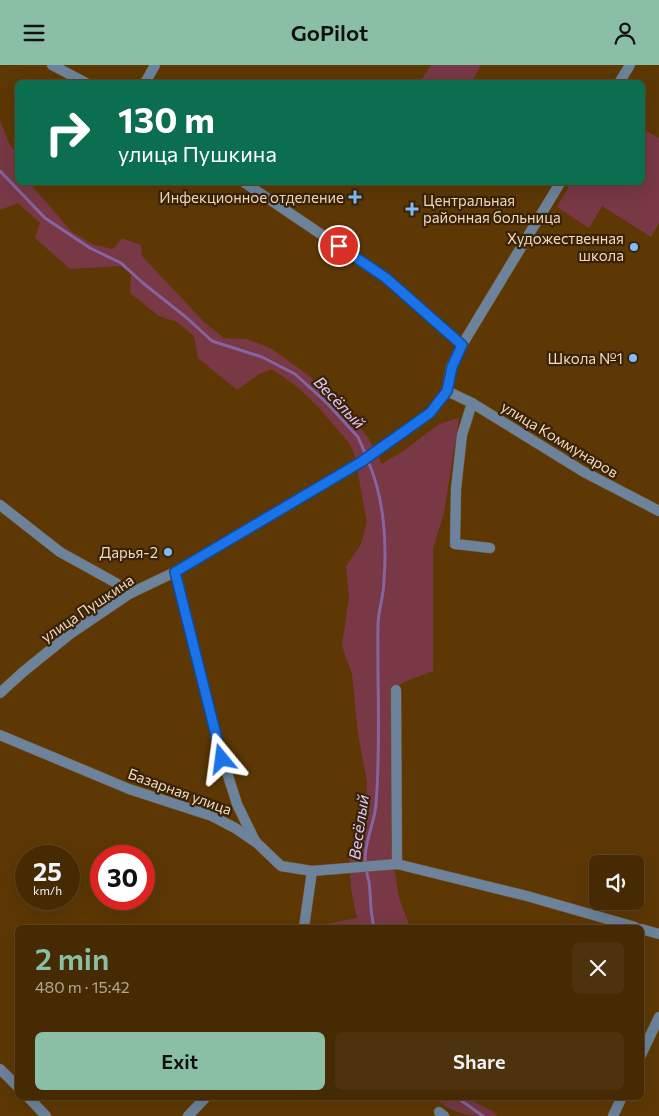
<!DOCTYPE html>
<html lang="en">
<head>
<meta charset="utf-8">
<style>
  body { margin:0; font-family:Commissioner,sans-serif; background:#4d320e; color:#f1f3f6; height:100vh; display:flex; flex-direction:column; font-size:19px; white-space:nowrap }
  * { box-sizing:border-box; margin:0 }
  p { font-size:16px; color:#b0a79a }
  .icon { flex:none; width:28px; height:28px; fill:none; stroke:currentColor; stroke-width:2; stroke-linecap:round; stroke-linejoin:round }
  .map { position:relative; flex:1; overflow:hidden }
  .sheet { position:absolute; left:15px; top:860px; width:629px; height:175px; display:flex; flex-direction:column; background:#462a04; border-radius:8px; box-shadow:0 5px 20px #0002,0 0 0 1px #5e4626 }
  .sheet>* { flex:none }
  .guide { position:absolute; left:15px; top:15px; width:630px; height:105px; border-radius:8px; box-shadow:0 5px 20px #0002,0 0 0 1px #5e4626; background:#0b6e4f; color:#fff; overflow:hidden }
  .tools { position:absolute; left:589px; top:790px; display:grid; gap:10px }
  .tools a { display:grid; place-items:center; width:55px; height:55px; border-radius:8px; background:#462a04; box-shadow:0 5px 20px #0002,0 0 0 1px #5e4626; font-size:25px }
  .speed { position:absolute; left:15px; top:780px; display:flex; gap:10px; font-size:25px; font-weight:700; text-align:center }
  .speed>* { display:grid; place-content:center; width:65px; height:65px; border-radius:50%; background:#462a04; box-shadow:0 5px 20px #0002,0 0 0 1px #5e4626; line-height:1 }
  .speed small { font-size:12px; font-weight:400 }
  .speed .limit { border:8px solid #d22; background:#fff; color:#111 }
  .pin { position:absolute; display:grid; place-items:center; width:42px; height:42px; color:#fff; margin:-21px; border:2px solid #fff; border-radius:50%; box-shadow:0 1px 5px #0007 }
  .me { position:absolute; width:55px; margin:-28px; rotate:344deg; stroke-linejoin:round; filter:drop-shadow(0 0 4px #0008) }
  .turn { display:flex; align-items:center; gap:18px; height:105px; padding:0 20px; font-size:22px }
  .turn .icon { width:65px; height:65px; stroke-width:2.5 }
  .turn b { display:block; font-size:35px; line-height:42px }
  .round { display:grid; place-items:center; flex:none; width:52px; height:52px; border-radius:8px; background:#4d320e }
  .overview { display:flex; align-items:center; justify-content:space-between; height:85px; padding:0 20px }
  h1 { font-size:30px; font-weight:600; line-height:38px; color:#8abfa5 }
  .action { display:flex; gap:10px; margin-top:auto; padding:10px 20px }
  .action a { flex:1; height:58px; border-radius:8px; background:#8abfa5; color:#111; font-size:20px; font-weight:600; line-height:58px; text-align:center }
  .action a+a { background:#4d320e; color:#f1f3f6 }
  header { display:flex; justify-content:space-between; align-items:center; height:65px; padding:0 20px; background:#8abfa5; color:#111; font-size:22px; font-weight:600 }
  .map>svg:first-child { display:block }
  .green { fill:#783845 }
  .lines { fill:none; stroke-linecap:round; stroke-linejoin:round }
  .stream { stroke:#8564a0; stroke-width:3 }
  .minor-casing { stroke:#785526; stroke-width:11 }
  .minor { stroke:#6c839b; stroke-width:10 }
  .route-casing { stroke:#114b97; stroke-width:12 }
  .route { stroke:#1a73e8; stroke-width:9 }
  .poi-dot { fill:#7fbdfa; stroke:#382309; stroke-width:2 }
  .labels { text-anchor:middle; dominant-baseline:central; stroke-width:4.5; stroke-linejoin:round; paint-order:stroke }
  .poi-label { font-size:15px; fill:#f4d8bb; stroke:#382309; text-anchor:end }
  .street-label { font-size:15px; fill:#f4d8bb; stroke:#382309 }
  .water-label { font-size:16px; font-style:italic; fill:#e1c6fa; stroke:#382309 }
</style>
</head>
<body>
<header><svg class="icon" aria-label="menu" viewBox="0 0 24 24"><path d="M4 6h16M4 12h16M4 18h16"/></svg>GoPilot<svg class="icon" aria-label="person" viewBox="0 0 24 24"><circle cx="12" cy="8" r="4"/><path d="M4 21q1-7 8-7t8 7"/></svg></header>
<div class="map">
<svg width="659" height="1051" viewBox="0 0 659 1051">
  <rect width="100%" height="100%" fill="#5d3805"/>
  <g class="green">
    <polygon points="431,0 481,0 472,17 420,17"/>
    <polygon points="0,55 9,78 17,89 18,118 32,118 33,122 72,167 94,180 113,184 122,173 141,180 142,191 205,258 224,273 247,274 272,284 308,310 341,341 368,372 382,399 406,384 439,359 459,353 444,448 433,484 433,606 404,617 393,624 391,781 399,833 410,862 321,862 321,860 357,853 351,824 349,794 363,764 366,741 367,717 358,669 352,609 342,581 349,532 346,501 360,481 367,458 355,392 350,379 319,343 299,323 272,304 259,309 237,325 198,293 194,271 177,257 159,251 130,228 131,209 121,201 70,204 35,173 40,158 18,138 0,145"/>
    <polygon points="643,64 659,73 659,158 651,172 602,141 589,163 557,142 571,118 642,118"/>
    <path d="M 434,1033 L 467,1033 L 494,1047 L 497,1051 C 469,1051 457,1051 434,1033 Z"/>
  </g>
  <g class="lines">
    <g class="stream">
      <polyline points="0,106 45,153 90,183 121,198 143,218 187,253 212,276 262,292 295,309 327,338 358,372 366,390"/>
      <path d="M 368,396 C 384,432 387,477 384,515 C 384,531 378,545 378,561 C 377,620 381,680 376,739 C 375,754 368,769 366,784 C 364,796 366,805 369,817 C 371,833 370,847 374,862"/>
      <polyline points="456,1032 483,1051"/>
    </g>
    <defs>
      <g id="minor">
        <polyline points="52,0 86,18"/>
        <polyline points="145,18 155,0"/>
        <polyline points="619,18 630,0"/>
        <polyline points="245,118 386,213 462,280"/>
        <polyline points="447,326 472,338 584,407 659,446"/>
        <polyline points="472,338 462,370 456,424 455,479 490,483"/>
        <polyline points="0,440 60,487 116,518 129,529"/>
        <polyline points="175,507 218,679 237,739 255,776"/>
        <polyline points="396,625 397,799"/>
        <polyline points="0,628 23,607 70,569 129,529 175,507 361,397 430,348 447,326 451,302 462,280 560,118"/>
        <polyline points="0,670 129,724 212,751 235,763 257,778 281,801 312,806 397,799 527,831 635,862"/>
        <polyline points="304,862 312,806"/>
        <polyline points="641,864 659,869"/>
        <polyline points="641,990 659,952"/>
        <polyline points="0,1004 18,1022"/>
        <polyline points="28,1032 46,1051"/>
        <polyline points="439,1047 444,1051"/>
        <polyline points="188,1051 206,1032"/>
        <polyline points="613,1051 622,1032"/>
      </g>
    </defs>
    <use href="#minor" class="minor-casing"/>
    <use href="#minor" class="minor"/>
  </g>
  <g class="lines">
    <defs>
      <polyline id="route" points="222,694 175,507 361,397 430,348 447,326 452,302 462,280 386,213 339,181"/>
    </defs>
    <use href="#route" class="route-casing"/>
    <use href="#route" class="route"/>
  </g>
  <g class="poi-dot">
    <path d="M352.5 124.5h5v5h5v5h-5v5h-5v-5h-5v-5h5z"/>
    <path d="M409.5 136.5h5v5h5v5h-5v5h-5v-5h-5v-5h5z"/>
    <circle cx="634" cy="182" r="5"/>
    <circle cx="633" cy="293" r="5"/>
    <circle cx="168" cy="487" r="5"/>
  </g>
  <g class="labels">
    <g class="poi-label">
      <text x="344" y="132">Инфекционное отделение</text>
      <text x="423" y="135" text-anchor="start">Центральная<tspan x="423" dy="17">районная больница</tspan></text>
      <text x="624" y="173">Художественная<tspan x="624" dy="17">школа</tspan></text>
      <text x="623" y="293">Школа №1</text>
      <text x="158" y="487">Дарья-2</text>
    </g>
    <g class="street-label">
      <text transform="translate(560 374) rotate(31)">улица Коммунаров</text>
      <text transform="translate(87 543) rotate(-34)">улица Пушкина</text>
      <text transform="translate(180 726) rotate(20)">Базарная улица</text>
    </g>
    <g class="water-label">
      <text transform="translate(340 337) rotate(46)">Весёлый</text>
      <text transform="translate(358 762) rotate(-82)">Весёлый</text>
    </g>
  </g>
</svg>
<div class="tools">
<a><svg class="icon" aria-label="sound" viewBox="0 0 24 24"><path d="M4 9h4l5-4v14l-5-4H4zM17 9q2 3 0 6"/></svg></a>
</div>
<div class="speed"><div>25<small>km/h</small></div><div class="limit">30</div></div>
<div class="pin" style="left:339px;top:181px;background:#d93025"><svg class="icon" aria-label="arrive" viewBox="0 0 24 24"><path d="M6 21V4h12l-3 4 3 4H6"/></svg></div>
<svg class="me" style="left:222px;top:694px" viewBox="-20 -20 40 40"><path d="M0-17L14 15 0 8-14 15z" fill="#1a73e8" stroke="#fff" stroke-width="4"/></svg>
<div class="guide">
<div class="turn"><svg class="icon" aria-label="right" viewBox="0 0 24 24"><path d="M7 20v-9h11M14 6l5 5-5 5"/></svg><div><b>130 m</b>улица Пушкина</div></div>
</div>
<section class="sheet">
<div class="overview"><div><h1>2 min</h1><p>480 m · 15:42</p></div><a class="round"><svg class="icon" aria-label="close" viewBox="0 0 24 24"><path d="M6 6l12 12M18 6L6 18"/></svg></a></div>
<div class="action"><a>Exit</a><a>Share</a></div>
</section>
</div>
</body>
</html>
